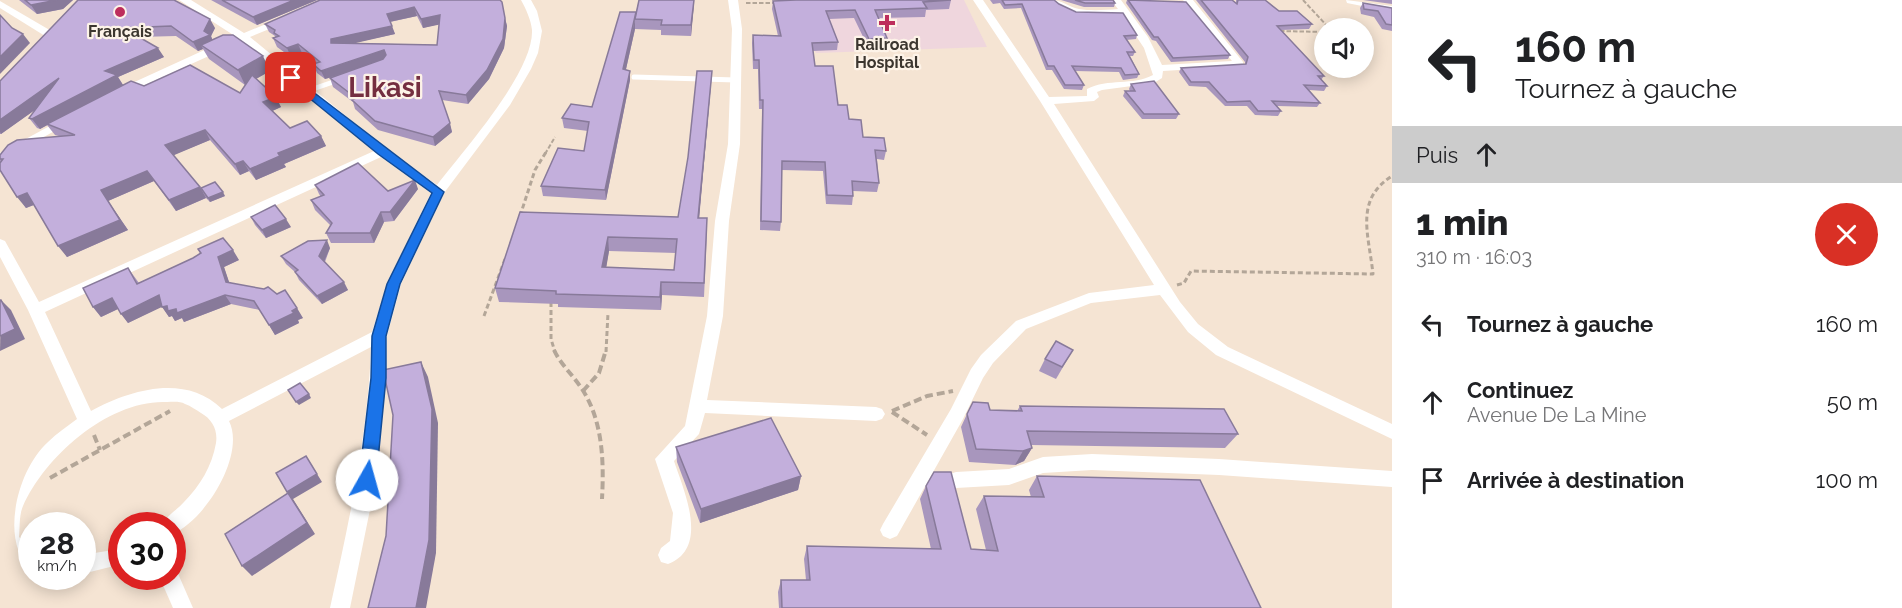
<!DOCTYPE html>
<html lang="fr">
<head>
<meta charset="utf-8">
<style>
  body { margin:0; font-family:Raleway,sans-serif; background:#f2f2f2; color:#202124; height:100vh; display:flex; flex-direction:column; font-size:22px; white-space:nowrap }
  * { box-sizing:border-box; margin:0 }
  p { font-size:20px; color:#757577 }
  .icon { flex:none; width:33px; height:33px; fill:none; stroke:currentColor; stroke-width:2; stroke-linecap:round; stroke-linejoin:round }
  .map { position:relative; flex:1; overflow:hidden }
  .details { display:flex; flex-direction:column; background:#fff; width:510px }
  .details>* { flex:none }
  .top-card { background:#fff; color:#202124; overflow:hidden }
  .fabs { position:absolute; left:1314px; top:18px; display:grid; gap:12px }
  .fabs a { display:grid; place-items:center; width:60px; height:60px; border-radius:50%; background:#fff; box-shadow:0 3px 15px #0003; font-size:30px }
  .speed { position:absolute; left:18px; top:512px; display:flex; gap:12px; font-size:30px; font-weight:700; text-align:center }
  .speed>* { display:grid; place-content:center; width:78px; height:78px; border-radius:50%; background:#fff; box-shadow:0 3px 15px #0003; line-height:1 }
  .speed small { font-size:15px; font-weight:400 }
  .speed .limit { border:9px solid #d22; background:#fff; color:#111 }
  .pin { position:absolute; display:grid; place-items:center; width:51px; height:51px; color:#fff; margin:-26px; border-radius:12px; box-shadow:0 3px 9px #0006 }
  .me { position:absolute; width:66px; margin:-33px; rotate:7deg; stroke-linejoin:round; filter:drop-shadow(0 0 4px #0008) }
  .turn { display:flex; align-items:center; gap:21px; height:126px; padding:0 24px; font-size:27px }
  .turn .icon { width:78px; height:78px; stroke-width:2.5 }
  .turn b { display:block; font-size:42px; line-height:51px }
  .then { display:flex; align-items:center; height:57px; padding:0 24px; background:#0003; gap:12px; font-size:22px }
  .round { display:grid; place-items:center; flex:none; width:63px; height:63px; border-radius:32px; background:#f2f2f2 }
  .headline { display:flex; align-items:center; justify-content:space-between; height:102px; padding:0 24px }
  h1 { font-size:36px; font-weight:800; line-height:45px }
  ul { padding:0; list-style:none }
  li { display:flex; align-items:center; gap:18px; height:78px; padding:0 24px }
  li div { flex:1 }
  li b { display:block; font-size:22px }
  li em { font-style:normal }
  main { display:flex; flex:1; min-height:0 }
  .map>svg:first-child { display:block }
  .medical { fill:#efd6dd }
  .lines { fill:none; stroke-linecap:round; stroke-linejoin:round }
  .path-far2 { stroke:#b3a698; stroke-width:2; stroke-dasharray:4.5 2; stroke-linecap:butt }
  .path-far1 { stroke:#b3a698; stroke-width:3; stroke-dasharray:5 3; stroke-linecap:butt }
  .path { stroke:#b3a698; stroke-width:4; stroke-dasharray:8 4; stroke-linecap:butt }
  .service { stroke:#fff; stroke-width:5 }
  .minor { fill:#fff; fill-rule:evenodd }
  .wall { fill:#a896bd; fill-rule:evenodd }
  .shaded-wall { fill:#887a9a }
  .building { fill:#c3afdc; stroke:#887a9a; stroke-width:1.5; fill-rule:evenodd }
  .route { fill:#1a73e8; stroke:#114b97; stroke-width:1.5 }
  .poi-dot { fill:#bd2e5c; stroke:#fdf3e8; stroke-width:2 }
  .labels { text-anchor:middle; dominant-baseline:central; stroke-width:4.5; stroke-linejoin:round; paint-order:stroke }
  .far-poi-label { font-size:16px; font-weight:bold; fill:#3c362f; stroke:#fdf3e8 }
  .far-town-label { font-size:27px; font-weight:bold; fill:#742e40; stroke:#fdf3e8 }
</style>
</head>
<body>
<main>
<div class="map">
<svg width="1392" height="608" viewBox="0 0 1392 608">
  <rect width="100%" height="100%" fill="#f5e4d3"/>
  <polygon class="medical" points="786,0 964,0 987,47 816,53"/>
  <g class="lines">
    <g class="path-far2">
      <polyline points="1303,0 1329,28"/>
      <polyline points="746,3 775,3"/>
      <polyline points="1280,31 1324,32"/>
      <polyline points="545,154 555,137"/>
    </g>
    <g class="path-far1">
      <polyline points="520,216 535,170 546,152"/>
      <path d="M 1177,285 L 1184,283 L 1191,271 L 1373,274 C 1369,235 1354,200 1392,176"/>
      <polyline points="551,302 551,339 555,352"/>
      <polyline points="484,316 505,259"/>
      <polyline points="606,352 608,313"/>
    </g>
    <g class="path">
      <path d="M 554,350 C 561,365 573,375 582,389 C 603,421 604,462 602,499"/>
      <polyline points="583,391 599,373 606,350"/>
      <polyline points="892,411 927,396 953,391"/>
      <polyline points="892,412 927,435"/>
      <polyline points="94,435 100,450"/>
      <polyline points="50,478 170,411"/>
    </g>
    <g class="service">
      <polyline points="634,77 736,80"/>
      <polyline points="307,91 339,80"/>
    </g>
    <g class="minor">
      <path d="M 179,0 L 191,0 L 244,33 L 283,17 L 289,17 L 289,21 L 250,37 L 386,149 L 437,185 C 463,151 534,72 532,30 C 531,20 526,9 521,0 L 531,0 L 537,11 L 542,31 L 538,53 L 531,69 L 510,105 L 444,193 L 401,284 L 387,336 L 386,378 L 376,480 L 350,608 L 330,608 C 349,522 368,436 371,347 L 229,421 C 246,455 205,521 172,534 L 172,525 L 162,525 C 167,515 177,510 184,502 C 200,486 212,466 216,443 C 218,430 212,419 201,413 C 196,410 191,406 185,404 C 180,401 173,402 167,402 C 110,399 45,456 23,506 C 19,515 20,527 19,537 L 32,549 L 32,570 C 0,545 15,472 48,442 C 57,433 68,426 77,419 L 28,310 L 0,257 L 0,239 L 5,241 L 39,302 L 374,151 L 242,41 L 125,94 L 117,94 L 117,90 L 235,36 ZM 381,157 L 431,193 L 387,284 L 372,332 L 222,409 C 185,373 130,390 91,411 L 45,312 Z"/>
      <path d="M 728,0 L 738,0 L 742,29 L 740,144 L 729,221 L 723,316 L 707,400 L 876,407 L 882,409 L 885,414 L 882,419 L 876,421 L 705,413 L 699,434 L 674,461 C 684,491 710,548 668,564 L 661,562 L 658,555 L 661,548 L 670,541 L 673,513 L 655,459 L 685,426 L 707,316 L 715,221 L 728,144 L 732,29 Z"/>
      <path d="M 973,0 L 983,0 L 1049,97 L 1087,96 L 1087,89 C 1108,78 1133,86 1153,75 L 1144,48 L 1122,15 C 1098,16 1069,20 1051,0 C 1063,0 1068,7 1079,9 C 1091,11 1105,10 1118,9 L 1111,0 L 1121,0 L 1148,37 L 1162,65 L 1232,61 L 1183,0 L 1193,0 L 1243,62 L 1243,66 L 1163,71 L 1162,78 L 1154,83 L 1102,90 L 1097,92 L 1099,97 L 1094,101 L 1054,104 L 1180,302 L 1198,324 L 1228,347 L 1392,424 L 1392,439 L 1216,355 L 1188,332 L 1160,295 L 1091,303 L 1026,329 L 993,363 L 983,378 L 963,419 L 897,536 L 890,539 L 883,536 L 880,530 L 883,524 L 951,409 L 971,369 L 981,355 L 1016,321 L 1089,293 L 1154,285 L 1040,101 Z"/>
      <polygon points="1346,0 1392,6 1392,12 1347,3"/>
      <polygon points="0,1 53,32 54,34 45,36 0,8"/>
      <polygon points="68,116 74,119 72,121 0,162 0,153"/>
      <polygon points="1092,454 1219,459 1392,471 1392,487 1219,475 1092,470 1043,473 1009,485 956,488 950,486 947,480 950,474 956,472 1009,469 1043,457"/>
      <polygon points="122,545 122,564 82,574 82,555 107,551"/>
      <polygon points="172,568 176,569 193,608 173,608 159,576 172,576"/>
    </g>
  </g>
  <g class="wall">
    <polygon points="19,0 73,0 63,9 37,14"/>
    <path d="M 78,0 L 215,28 L 211,36 L 212,40 L 270,71 L 256,79 L 281,107 L 272,111 L 290,128 L 321,136 L 326,146 L 284,164 L 286,167 L 256,180 L 249,171 L 240,175 L 210,140 L 173,155 L 201,188 L 225,196 L 210,202 L 206,198 L 176,211 L 154,181 L 108,201 L 128,230 L 67,257 L 34,205 L 26,208 L 0,170 L 0,155 L 59,136 L 55,135 L 47,125 L 40,129 L 37,128 L 29,118 L 36,109 L 1,134 L 0,134 L 0,81 ZM 176,36 L 198,51 L 203,49 L 209,59 L 245,85 L 240,93 L 123,85 L 118,77 L 164,57 L 139,37 Z"/>
    <polygon points="211,0 317,0 257,25"/>
    <path d="M 500,0 L 507,26 L 504,48 L 489,79 L 468,104 L 442,100 L 452,132 L 435,146 L 378,130 L 355,109 L 353,102 L 333,87 L 330,78 L 336,76 L 325,79 L 317,73 L 313,64 L 315,64 L 302,53 L 291,57 L 277,47 L 273,38 L 275,37 L 275,36 L 269,32 L 265,24 ZM 417,16 L 423,28 L 439,24 L 437,45 L 353,43 L 395,34 L 390,22 Z"/>
    <polygon points="639,0 694,0 691,36 661,35 661,30 635,29 626,69 630,80 606,200 543,196 541,186 584,151 588,131 564,128 562,118 592,107 636,12"/>
    <polygon points="951,0 949,9 926,10 925,17 878,18 887,38 886,47 868,47 854,18 829,19 838,42 837,50 813,51 815,66 838,105 863,137 886,151 884,160 877,159 879,183 877,192 853,191 853,196 852,205 826,204 823,171 782,170 781,222 780,231 760,230 762,109 759,109 758,69 753,69 752,43 753,35 778,36 772,9 773,1"/>
    <polygon points="990,0 1054,0 1059,4 1076,12 1137,35 1136,39 1126,40 1135,52 1133,56 1130,56 1139,74 1137,78 1123,80 1119,72 1075,71 1084,85 1082,90 1064,89 1052,70 1046,70 1021,8 1004,9 1000,3 993,4"/>
    <polygon points="1061,0 1113,0 1115,3 1114,7 1084,7"/>
    <polygon points="1127,0 1139,0 1230,55 1228,59 1171,62 1156,41 1152,40 1126,3"/>
    <polygon points="1196,0 1232,0 1236,3 1236,0 1265,0 1279,11 1312,24 1309,29 1281,30 1324,76 1321,80 1327,86 1324,91 1309,90 1320,103 1317,107 1277,106 1281,111 1278,116 1255,115 1247,106 1225,106 1206,87 1189,86 1179,72 1181,68 1245,64 1245,62"/>
    <polygon points="1363,0 1392,0 1392,4"/>
    <polygon points="1363,3 1392,8 1392,31 1382,29 1374,17 1361,14 1360,8"/>
    <path d="M 712,71 L 711,84 L 699,218 L 707,231 L 704,297 L 662,295 L 661,310 L 558,307 L 558,304 L 499,302 L 495,288 L 520,212 L 678,217 ZM 609,251 L 676,253 L 674,270 L 606,267 Z"/>
    <polygon points="1131,84 1179,114 1176,119 1142,119 1123,96 1125,91 1130,91 1129,89"/>
    <polygon points="315,185 388,191 418,189 394,221 384,222 374,243 331,243 326,233 331,226 315,210 311,200 321,197 319,194"/>
    <polygon points="251,217 291,227 266,238 255,225"/>
    <polygon points="330,248 325,262 348,290 322,304 299,280 295,272 286,264 281,256"/>
    <polygon points="198,249 239,260 224,267 229,282 303,318 298,320 299,323 275,335 260,310 231,304 184,322 182,318 175,321 172,316 169,317 162,306 128,323 118,309 101,317 93,307 128,268 139,283 193,258 200,254"/>
    <polygon points="1073,350 1056,379 1039,371 1045,359"/>
    <polygon points="1020,406 1238,434 1225,448 1031,445 1032,448 1024,461 1015,465 969,462 961,427 967,414 990,410 1017,411"/>
    <polygon points="676,447 801,476 798,490 700,523 677,462"/>
    <polygon points="1037,476 1261,608 779,608 778,592 781,580 806,580 804,559 807,546 931,549 920,499 926,486 971,549 986,550 976,509 984,496 1031,497 1029,490"/>
  </g>
  <g class="shaded-wall">
    <polygon points="57,0 73,0 63,9 37,14 31,5"/>
    <polygon points="294,0 317,0 257,25 253,17"/>
    <polygon points="694,0 694,5 691,36 691,25"/>
    <polygon points="414,7 417,16 389,22 387,14"/>
    <polygon points="440,15 442,24 423,28 421,19"/>
    <polygon points="505,18 507,26 504,48 489,79 468,104 466,95"/>
    <polygon points="210,19 215,28 211,36 214,44 201,45 203,49 198,51 193,42 204,31"/>
    <polygon points="635,20 635,29 624,78 623,69"/>
    <polygon points="392,26 395,34 334,48 331,43 331,39"/>
    <polygon points="23,34 30,43 0,74 0,57"/>
    <polygon points="298,44 302,53 291,57 287,48"/>
    <polygon points="158,48 164,57 118,77 123,85 40,129 32,119 105,71"/>
    <polygon points="384,50 387,59 325,79 321,71"/>
    <polygon points="263,56 270,71 245,85 238,70"/>
    <polygon points="630,71 630,80 606,200 605,190"/>
    <polygon points="712,71 711,84 698,231 698,218"/>
    <polygon points="59,78 66,88 1,134 0,132 0,120"/>
    <polygon points="276,97 281,107 268,113 263,102"/>
    <polygon points="450,123 452,132 435,146 433,137"/>
    <polygon points="205,130 210,140 172,156 165,145"/>
    <polygon points="321,136 326,146 284,164 286,167 256,180 250,169 278,153"/>
    <polygon points="243,161 249,171 240,175 235,164"/>
    <polygon points="147,171 154,181 108,201 128,230 67,257 58,246 101,190"/>
    <polygon points="415,180 418,189 394,221 390,212"/>
    <polygon points="200,187 206,198 176,211 169,200"/>
    <polygon points="223,192 225,196 210,202 208,198"/>
    <polygon points="27,193 36,204 26,208 17,197"/>
    <polygon points="381,212 384,222 374,243 370,233"/>
    <polygon points="286,219 291,227 266,238 262,230"/>
    <polygon points="608,237 609,251 604,281 602,267"/>
    <polygon points="327,240 330,248 323,264 319,256"/>
    <polygon points="233,250 239,260 224,267 232,291 226,282 218,257"/>
    <polygon points="344,282 348,290 322,304 317,296"/>
    <polygon points="661,282 662,295 661,310 660,297"/>
    <polygon points="159,295 166,305 128,323 121,314"/>
    <polygon points="225,295 231,304 184,322 182,318 175,321 172,316 169,317 162,307 167,306"/>
    <polygon points="112,298 120,308 101,317 93,307"/>
    <polygon points="1,300 11,310 25,339 0,351"/>
    <polygon points="297,308 303,318 298,320 299,323 275,335 269,325"/>
    <polygon points="421,362 428,377 438,423 436,553 426,608 416,608"/>
    <polygon points="309,394 311,398 299,405 296,402"/>
    <polygon points="1032,448 1024,461 1015,465 1023,451"/>
    <polygon points="306,456 322,482 293,499 315,534 252,576 242,566 292,500 287,492"/>
    <polygon points="801,476 798,490 700,523 701,509"/>
  </g>
  <g class="building">
    <polygon points="25,0 57,0 31,5"/>
    <polygon points="78,0 174,0 210,19 204,31 210,35 193,42 171,26 123,28 158,48 105,71 117,75 32,119 29,118 59,78 0,120 0,81"/>
    <polygon points="222,0 294,0 253,17"/>
    <path d="M 320,0 L 500,0 L 502,2 L 505,18 L 503,39 L 487,70 L 466,95 L 439,91 L 450,123 L 433,137 L 375,121 L 352,100 L 356,98 L 330,78 L 383,59 L 386,55 L 384,50 L 321,71 L 313,64 L 320,62 L 298,44 L 287,48 L 273,38 L 279,36 L 274,33 L 275,30 L 265,24 ZM 414,7 L 421,19 L 440,15 L 437,45 L 331,43 L 331,39 L 392,26 L 387,14 Z"/>
    <polygon points="639,0 694,0 691,25 661,25 662,20 635,19"/>
    <polygon points="796,0 951,0 923,2 927,8 875,10 887,38 869,39 855,10 826,11 838,42 812,43 815,66 833,66 838,105 847,105 849,119 861,120 863,137 884,138 886,151 875,150 879,183 852,181 853,196 827,195 825,162 782,161 781,222 761,221 763,100 760,100 759,60 754,60 753,35 781,36 773,1"/>
    <polygon points="1002,0 1054,0 1059,4 1076,12 1123,13 1137,35 1124,36 1135,52 1127,52 1139,74 1125,75 1121,68 1072,66 1084,85 1065,85 1054,66 1048,66 1022,4 1005,5"/>
    <polygon points="1075,0 1113,0 1115,3 1085,3"/>
    <polygon points="1128,0 1186,2 1230,55 1173,58 1158,37 1154,37"/>
    <polygon points="1201,0 1232,0 1237,4 1238,0 1265,0 1279,11 1297,11 1312,24 1277,26 1324,76 1318,76 1327,86 1304,85 1320,103 1272,101 1281,111 1258,111 1250,101 1227,102 1209,82 1191,82 1181,68 1246,64 1248,57"/>
    <polygon points="1363,3 1392,8 1392,25 1386,24 1378,11 1364,9"/>
    <polygon points="620,12 636,12 623,69 630,71 605,190 541,186 558,148 584,151 589,122 562,118 571,104 592,107"/>
    <polygon points="0,15 12,28 23,34 0,57"/>
    <polygon points="223,35 233,35 263,56 238,70 201,45"/>
    <polygon points="190,65 240,93 252,75 276,97 263,102 290,128 307,121 321,136 278,153 280,156 250,169 243,161 235,164 205,130 165,145 200,187 169,200 147,171 101,190 120,220 58,246 27,193 17,197 0,170 0,163 3,159 0,159 0,155 8,145 17,140 75,135 47,124 131,81 144,86"/>
    <path d="M 697,71 L 712,71 L 698,218 L 707,218 L 704,283 L 661,282 L 660,297 L 556,294 L 556,291 L 495,288 L 520,212 L 678,217 L 688,157 ZM 608,237 L 677,239 L 674,270 L 602,267 Z"/>
    <polygon points="1154,81 1179,114 1144,114 1125,91 1135,91 1131,84"/>
    <polygon points="358,163 388,191 415,180 390,212 381,212 370,233 326,233 332,223 311,200 324,195 315,185"/>
    <polygon points="215,182 223,192 208,198 201,188"/>
    <polygon points="275,205 286,219 262,230 251,217"/>
    <polygon points="223,238 233,250 218,257 226,282 264,289 268,287 277,294 285,290 297,308 292,311 294,313 269,325 254,301 225,295 177,313 176,309 168,311 167,306 162,307 159,295 121,314 112,298 93,307 83,288 128,268 137,284 193,258 201,253 198,249"/>
    <polygon points="327,240 319,256 344,282 317,296 295,272 298,270 281,256 308,241"/>
    <polygon points="0,300 1,300 15,329 0,336"/>
    <polygon points="1056,341 1073,350 1062,367 1045,359"/>
    <polygon points="421,362 432,409 429,540 416,608 368,608 386,536 393,415 383,370"/>
    <polygon points="300,383 309,394 296,402 288,390"/>
    <polygon points="973,402 988,403 990,410 1022,411 1020,406 1224,409 1238,434 1027,431 1032,448 1023,451 976,449 967,414"/>
    <polygon points="771,418 801,476 701,509 676,447"/>
    <polygon points="306,456 317,474 287,492 276,473"/>
    <polygon points="934,472 951,472 971,549 998,551 984,496 1044,497 1037,476 1200,480 1261,608 782,608 781,580 810,580 807,546 941,549 926,486"/>
    <polygon points="288,493 307,523 242,566 225,534"/>
  </g>
  <polygon class="route" points="291,75 444,192 400,284 386,336 386,378 376,480 373,485 367,487 361,485 359,480 371,378 372,336 387,284 432,193 378,154 287,80 287,76"/>
  <g class="poi-dot">
    <circle cx="120" cy="12" r="6"/>
    <path d="M884 14h6v6h6v6h-6v6h-6v-6h-6v-6h6z"/>
  </g>
  <g class="labels">
    <g class="far-poi-label">
      <text x="120" y="31">Français</text>
      <text x="887" y="44">Railroad<tspan x="887" dy="18">Hospital</tspan></text>
    </g>
    <g class="far-town-label">
      <text x="385" y="87">Likasi</text>
    </g>
  </g>
</svg>
<div class="fabs">
<a><svg class="icon" aria-label="sound" viewBox="0 0 24 24"><path d="M4 9h4l5-4v14l-5-4H4zM17 9q2 3 0 6"/></svg></a>
</div>
<div class="speed"><div>28<small>km/h</small></div><div class="limit">30</div></div>
<div class="pin" style="left:291px;top:78px;background:#d93025"><svg class="icon" aria-label="arrive" viewBox="0 0 24 24"><path d="M6 21V4h12l-3 4 3 4H6"/></svg></div>
<svg class="me" style="left:367px;top:480px" viewBox="-20 -20 40 40"><circle r="19" fill="#fff"/><path d="M0-13L10 11 0 6-10 11z" fill="#1a73e8"/></svg>
</div>
<section class="details">
<div class="top-card">
<div class="turn"><svg class="icon" aria-label="left" viewBox="0 0 24 24"><path d="M17 20v-9H6M10 6l-5 5 5 5"/></svg><div><b>160 m</b>Tournez à gauche</div></div>
<div class="then">Puis<svg class="icon" aria-label="ahead" viewBox="0 0 24 24"><path d="M12 20V5M6 11l6-6 6 6"/></svg></div>
</div>
<div class="headline"><div><h1>1 min</h1><p>310 m · 16:03</p></div><a class="round" style="background:#d93025;color:#fff"><svg class="icon" aria-label="close" viewBox="0 0 24 24"><path d="M6 6l12 12M18 6L6 18"/></svg></a></div>
<ul>
<li><svg class="icon" aria-label="left" viewBox="0 0 24 24"><path d="M17 20v-9H6M10 6l-5 5 5 5"/></svg><div><b>Tournez à gauche</b></div><em>160 m</em></li>
<li><svg class="icon" aria-label="ahead" viewBox="0 0 24 24"><path d="M12 20V5M6 11l6-6 6 6"/></svg><div><b>Continuez</b><p>Avenue De La Mine</p></div><em>50 m</em></li>
<li><svg class="icon" aria-label="arrive" viewBox="0 0 24 24"><path d="M6 21V4h12l-3 4 3 4H6"/></svg><div><b>Arrivée à destination</b></div><em>100 m</em></li>
</ul>
</section>
</main>
</body>
</html>
